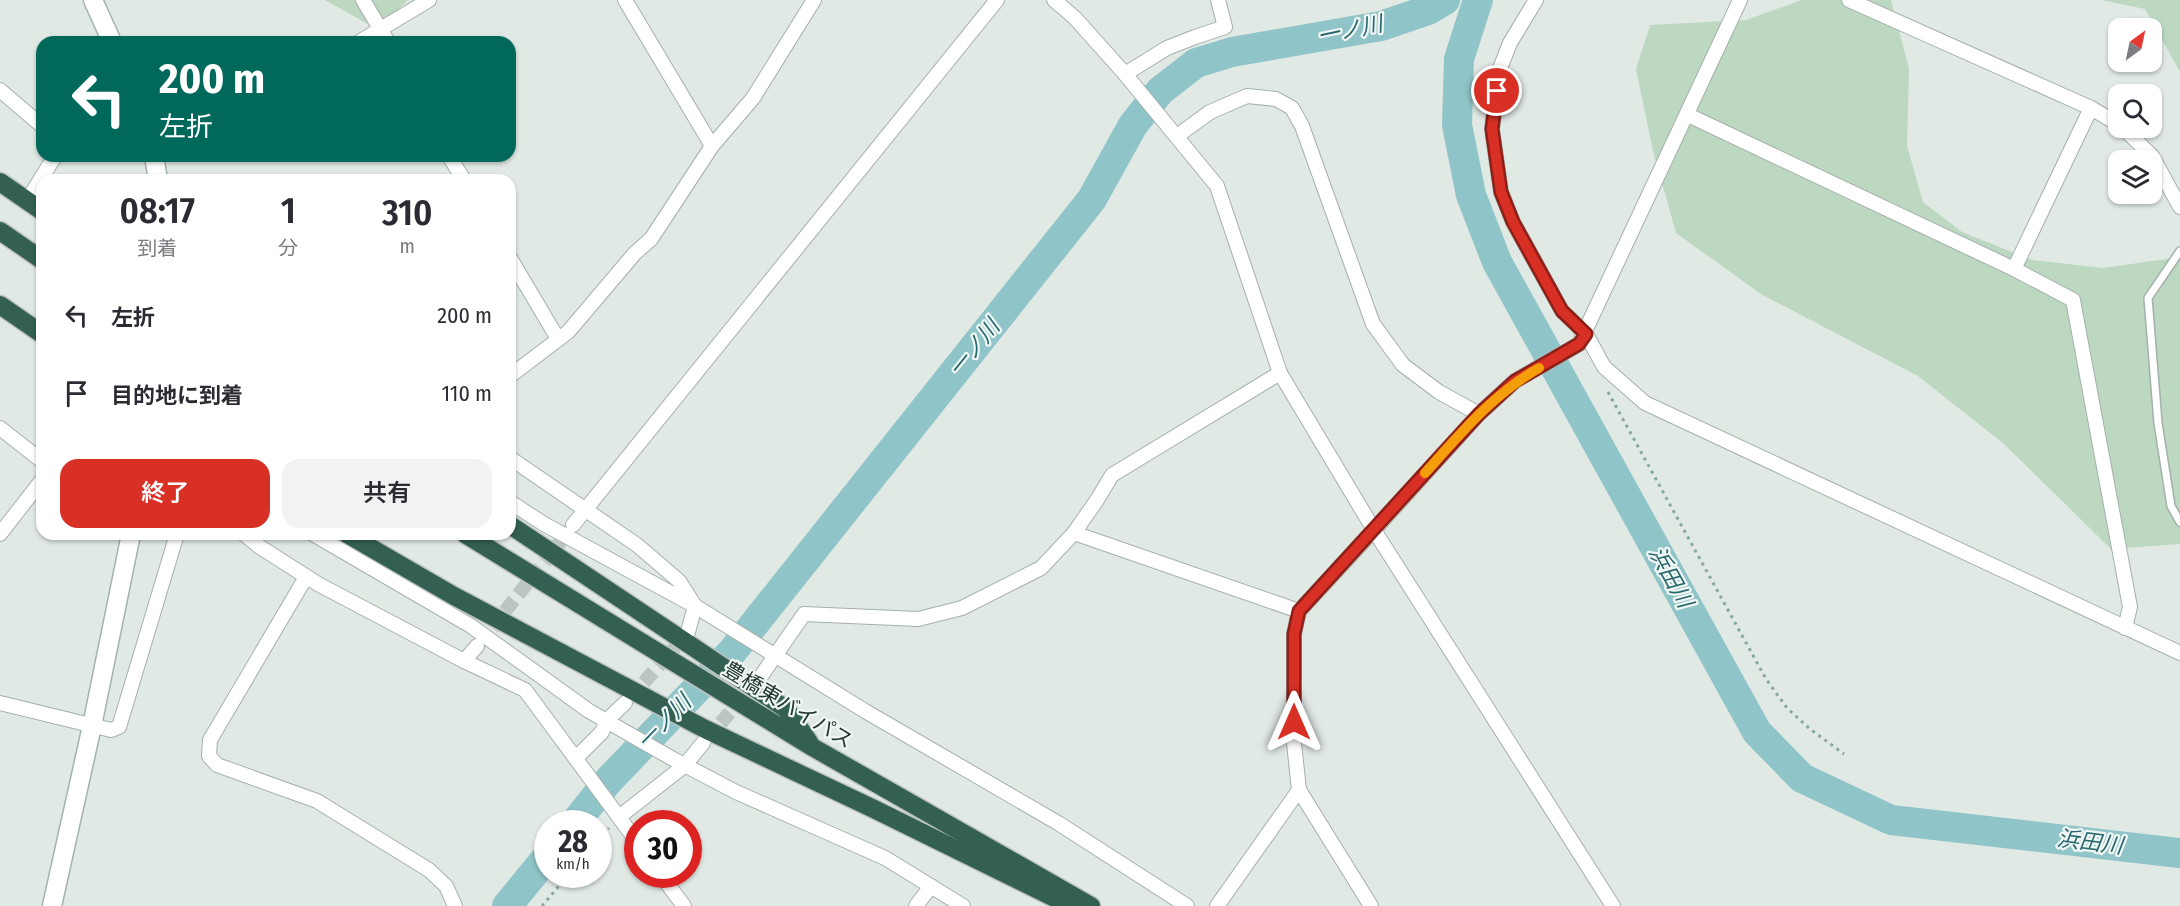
<!DOCTYPE html>
<html lang="ja">
<head>
<meta charset="utf-8">
<style>
  body { margin:0; font-family:"Fira Sans Condensed","Noto Sans JP",sans-serif; background:#f2f2f3; color:#2b2b33; height:100vh; display:flex; flex-direction:column; font-size:22px; white-space:nowrap }
  * { box-sizing:border-box; margin:0 }
  p { font-size:20px; color:#7c7c81 }
  .icon { flex:none; width:33px; height:33px; fill:none; stroke:currentColor; stroke-width:2; stroke-linecap:round; stroke-linejoin:round }
  .map { position:relative; flex:1; overflow:hidden }
  .panel { position:absolute; left:36px; top:174px; width:480px; height:366px; display:flex; flex-direction:column; background:#fff; border-radius:18px; box-shadow:0 2px 4px #0004 }
  .panel>* { flex:none }
  .guide { position:absolute; left:36px; top:36px; width:480px; height:126px; border-radius:18px; box-shadow:0 2px 4px #0004; background:#00695c; color:#fff; overflow:hidden }
  .needle { width:39px; rotate:33deg }
  .fabs { position:absolute; left:2108px; top:18px; display:grid; gap:12px }
  .fabs a { display:grid; place-items:center; width:54px; height:54px; border-radius:12px; background:#fff; box-shadow:0 2px 4px #0004; font-size:30px }
  .speed { position:absolute; left:534px; top:810px; display:flex; gap:12px; font-size:30px; font-weight:700; text-align:center }
  .speed>* { display:grid; place-content:center; width:78px; height:78px; border-radius:50%; background:#fff; box-shadow:0 2px 4px #0004; line-height:1 }
  .speed small { font-size:15px; font-weight:400 }
  .speed .limit { border:9px solid #d22; background:#fff; color:#111 }
  .pin { position:absolute; display:grid; place-items:center; width:51px; height:51px; color:#fff; margin:-26px; border:3px solid #fff; border-radius:50%; box-shadow:0 2px 6px #0007 }
  .me { position:absolute; width:66px; margin:-33px; rotate:0deg; stroke-linejoin:round; filter:drop-shadow(0 0 4px #0008) }
  .turn { display:flex; align-items:center; gap:21px; height:126px; padding:0 24px; font-size:27px }
  .turn .icon { width:78px; height:78px; stroke-width:2.5 }
  .turn b { display:block; font-size:42px; line-height:51px }
  .eta { display:flex; justify-content:space-evenly; align-items:center; height:102px; text-align:center }
  .eta b { font-size:36px; font-weight:600; line-height:42px }
  .button { display:flex; gap:12px; margin-top:auto; padding:12px 24px }
  .button a { flex:1; height:69px; border-radius:18px; background:#d93025; color:#fff; font-size:24px; font-weight:600; line-height:69px; text-align:center }
  .button a+a { background:#f2f2f3; color:#2b2b33 }
  ul { padding:0; list-style:none }
  li { display:flex; align-items:center; gap:18px; height:78px; padding:0 24px }
  li div { flex:1 }
  li b { display:block; font-size:22px }
  li em { font-style:normal }
  .map>svg:first-child { display:block }
  .green { fill:#bcd8c1 }
  .lines { fill:none; stroke-linecap:round; stroke-linejoin:round }
  .river { stroke:#8fc4c8; stroke-width:30 }
  .street-tunnel { stroke:#bbc6c1; stroke-width:14; stroke-dasharray:14 7; stroke-linecap:butt }
  .lane-casing { stroke:#a4b0ab; stroke-width:10 }
  .street-casing { stroke:#a4b0ab; stroke-width:16 }
  .secondary-casing { stroke:#a1b4ab; stroke-width:21 }
  .highway-casing { stroke:#bdc3c1; stroke-width:21 }
  .path { stroke:#85a99b; stroke-width:3; stroke-dasharray:3 4.5; stroke-linecap:butt }
  .lane { stroke:#fff; stroke-width:7 }
  .street { stroke:#fff; stroke-width:14 }
  .secondary { stroke:#fff; stroke-width:18 }
  .highway { stroke:#336053; stroke-width:18 }
  .route-casing { stroke:#8d1f18; stroke-width:15 }
  .route { stroke:#d93025; stroke-width:10 }
  .slow { stroke:#f59e0b; stroke-width:10 }
  .labels { text-anchor:middle; dominant-baseline:central; stroke-width:4.5; stroke-linejoin:round; paint-order:stroke }
  .street-label { font-size:21px; fill:#233830; stroke:#f0f6f3 }
  .water-label { font-size:22px; font-style:italic; fill:#25676c; stroke:#f0f6f3 }
</style>
</head>
<body>
<div class="map">
<svg width="2180" height="906" viewBox="0 0 2180 906">
  <rect width="100%" height="100%" fill="#e1e9e5"/>
  <g class="green">
    <polygon points="325,0 408,0 377,29"/>
    <polygon points="1802,0 1891,0 1909,69 1907,146 1923,202 1962,232 2032,260 2103,268 2180,257 2180,544 2111,549 2004,444 1918,376 1761,294 1676,233 1653,151 1636,69 1650,25 1746,20"/>
    <polygon points="2101,0 2180,0 2180,72 2145,9"/>
  </g>
  <g class="lines">
    <g class="river">
      <polyline points="1478,0 1459,59 1457,125 1471,195 1497,262 1757,732 1802,778 1891,820 2180,853"/>
      <polyline points="574,824 609,780 732,652 1092,199 1133,125 1160,91 1196,63 1232,52 1381,26 1428,10 1445,0"/>
      <polyline points="507,906 548,856"/>
    </g>
    <g class="street-tunnel">
      <polyline points="479,644 572,527"/>
      <polyline points="630,698 687,634"/>
      <polyline points="707,739 745,695"/>
    </g>
    <defs>
      <polyline id="lane" points="2180,251 2148,298 2158,423 2171,506 2180,522"/>
      <g id="street">
        <polyline points="363,0 388,42"/>
        <polyline points="625,0 712,146"/>
        <polyline points="1054,0 1075,18 1125,74 1217,186 1280,373 1374,530 1479,414 1515,381 1579,344 1740,0"/>
        <polyline points="1536,0 1510,43 1499,71 1492,129 1501,192 1513,222 1562,311 1586,334 1604,367 1645,403 2180,653"/>
        <polyline points="1849,0 2091,108 2118,124"/>
        <polyline points="359,42 429,0"/>
        <polyline points="1125,74 1167,48 1195,37 1225,27 1218,0"/>
        <polyline points="0,90 42,126"/>
        <polyline points="1688,115 2014,269 2073,300 2130,607 2125,628"/>
        <polyline points="2123,128 2152,156 2180,207"/>
        <polyline points="1177,136 1210,112 1247,96 1276,99 1292,108 1302,126 1373,324 1403,365 1439,392 1479,414"/>
        <polyline points="449,156 464,180"/>
        <polyline points="27,201 55,156"/>
        <polyline points="510,258 558,339"/>
        <polyline points="2014,269 2091,108"/>
        <polyline points="510,376 568,332 635,253 651,239 712,146 753,98 814,0"/>
        <polyline points="0,428 42,461"/>
        <polyline points="510,458 637,545 679,581 695,606 688,632"/>
        <polyline points="510,502 544,524 695,606 865,711 1058,823 1187,906"/>
        <polyline points="573,525 997,0"/>
        <polyline points="1074,533 1299,611"/>
        <polyline points="0,534 42,480"/>
        <polyline points="244,534 260,547 318,584 464,661 525,690 638,843"/>
        <polyline points="313,534 471,626 589,711 673,759 736,792 885,858 963,906"/>
        <polyline points="306,577 210,740 209,756 217,765 317,801 429,870 446,886 455,906"/>
        <polyline points="464,661 477,646"/>
        <polyline points="759,679 804,614 918,619 962,608 1041,568 1074,533 1097,500 1112,475 1280,373"/>
        <polyline points="0,703 111,730 119,727 177,534"/>
        <polyline points="576,758 602,732 607,720 625,703"/>
        <polyline points="619,817 684,766 703,743"/>
        <polyline points="660,874 684,906"/>
        <polyline points="916,906 931,886"/>
        <polyline points="1217,906 1299,790"/>
        <polyline points="1371,906 1299,790 1294,743 1294,634 1299,611 1374,530 1613,906"/>
      </g>
      <g id="secondary">
        <polyline points="93,0 112,42"/>
        <polyline points="154,156 158,180"/>
        <polyline points="52,906 92,726 131,534"/>
      </g>
      <g id="highway">
        <polyline points="0,182 42,211"/>
        <polyline points="0,231 42,260"/>
        <polyline points="0,305 42,334"/>
        <polyline points="510,525 786,709 809,742"/>
        <polyline points="347,534 454,596 705,729 874,809 1071,906"/>
        <polyline points="465,534 814,748 1091,906"/>
      </g>
    </defs>
    <use href="#lane" class="lane-casing"/>
    <use href="#street" class="street-casing"/>
    <use href="#secondary" class="secondary-casing"/>
    <use href="#highway" class="highway-casing"/>
    <g class="path">
      <polyline points="1608,392 1766,679 1787,708 1810,729 1844,754"/>
      <polyline points="598,840 609,828"/>
      <polyline points="542,906 569,874"/>
    </g>
    <use href="#lane" class="lane"/>
    <use href="#street" class="street"/>
    <use href="#secondary" class="secondary"/>
    <use href="#highway" class="highway"/>
  </g>
  <g class="lines">
    <defs>
      <polyline id="route" points="1294,722 1294,634 1299,611 1479,414 1515,381 1579,344 1586,334 1562,311 1513,222 1501,192 1492,129 1497,91"/>
    </defs>
    <use href="#route" class="route-casing"/>
    <use href="#route" class="route"/>
    <path class="slow" d="M 1425,473 C 1460,434 1493,394 1539,368"/>
  </g>
  <g class="labels">
    <g class="street-label">
      <text transform="translate(788 705) rotate(31)">豊橋東バイパス</text>
    </g>
    <g class="water-label">
      <text transform="translate(1350 30) rotate(-12)">一ノ川</text>
      <text transform="translate(974 348) rotate(-51)">一ノ川</text>
      <text transform="translate(1671 577) rotate(61)">浜田川</text>
      <text transform="translate(664 722) rotate(-46)">一ノ川</text>
      <text transform="translate(2090 842) rotate(7)">浜田川</text>
    </g>
  </g>
</svg>
<div class="fabs">
<a><svg class="needle" viewBox="-14 -14 28 28"><path d="M0-13l5 13h-10z" fill="#e53935"/><path d="M0 13l5-13h-10z" fill="#7c7c81"/></svg></a>
<a><svg class="icon" aria-label="search" viewBox="0 0 24 24"><circle cx="10" cy="10" r="6"/><path d="M15 15l6 6"/></svg></a>
<a><svg class="icon" aria-label="layers" viewBox="0 0 24 24"><path d="M12 4l9 5-9 5-9-5zM3 14l9 5 9-5"/></svg></a>
</div>
<div class="speed"><div>28<small>km/h</small></div><div class="limit">30</div></div>
<div class="pin" style="left:1497px;top:91px;background:#d93025"><svg class="icon" aria-label="arrive" viewBox="0 0 24 24"><path d="M6 21V4h12l-3 4 3 4H6"/></svg></div>
<svg class="me" style="left:1294px;top:722px" viewBox="-20 -20 40 40"><path d="M0-17L14 15 0 8-14 15z" fill="#d93025" stroke="#fff" stroke-width="4"/></svg>
<div class="guide">
<div class="turn"><svg class="icon" aria-label="left" viewBox="0 0 24 24"><path d="M17 20v-9H6M10 6l-5 5 5 5"/></svg><div><b>200 m</b>左折</div></div>
</div>
<section class="panel">
<div class="eta">
<div><b>08:17</b><p>到着</p></div>
<div><b>1</b><p>分</p></div>
<div><b>310</b><p>m</p></div>
</div>
<ul>
<li><svg class="icon" aria-label="left" viewBox="0 0 24 24"><path d="M17 20v-9H6M10 6l-5 5 5 5"/></svg><div><b>左折</b></div><em>200 m</em></li>
<li><svg class="icon" aria-label="arrive" viewBox="0 0 24 24"><path d="M6 21V4h12l-3 4 3 4H6"/></svg><div><b>目的地に到着</b></div><em>110 m</em></li>
</ul>
<div class="button"><a>終了</a><a>共有</a></div>
</section>
</div>
</body>
</html>
